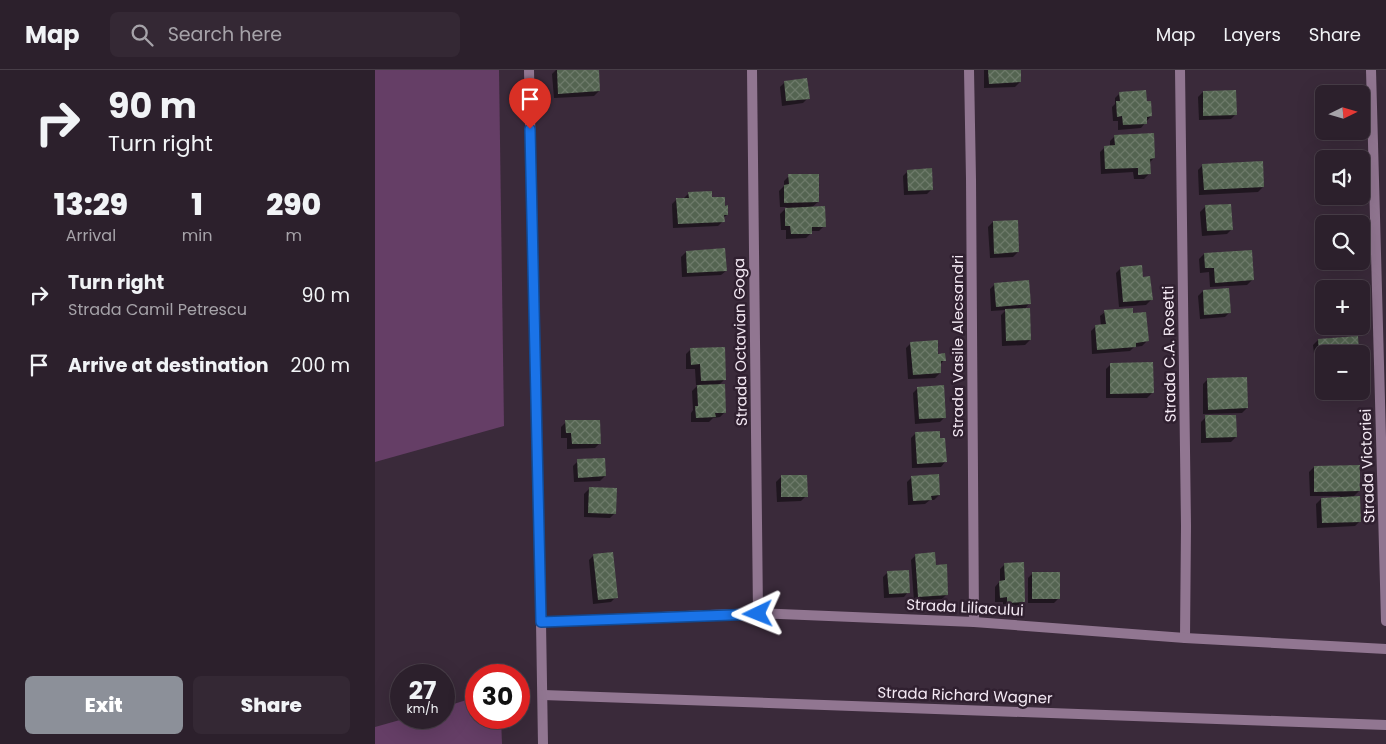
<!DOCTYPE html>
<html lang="en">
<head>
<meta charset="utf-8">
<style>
  body { margin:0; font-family:Poppins,sans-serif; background:#342834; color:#f1f3f6; height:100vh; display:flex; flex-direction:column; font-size:19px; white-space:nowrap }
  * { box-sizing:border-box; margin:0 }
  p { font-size:16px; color:#a6a3a9 }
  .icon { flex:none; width:28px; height:28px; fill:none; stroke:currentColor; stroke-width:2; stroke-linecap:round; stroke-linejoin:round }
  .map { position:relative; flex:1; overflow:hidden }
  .drawer { display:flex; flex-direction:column; background:#2c202c; width:375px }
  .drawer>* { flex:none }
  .top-card { background:#2c202c; color:#f1f3f6; overflow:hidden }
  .needle { width:32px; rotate:85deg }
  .buttons { position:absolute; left:940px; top:15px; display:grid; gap:10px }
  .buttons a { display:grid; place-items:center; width:55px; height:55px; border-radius:8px; background:#2c202c; box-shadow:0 5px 20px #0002,0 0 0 1px #483e48; font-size:25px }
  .speed { position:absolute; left:15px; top:594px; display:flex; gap:10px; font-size:25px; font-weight:700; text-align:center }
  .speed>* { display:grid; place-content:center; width:65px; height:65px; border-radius:50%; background:#2c202c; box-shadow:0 5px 20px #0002,0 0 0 1px #483e48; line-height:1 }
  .speed small { font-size:12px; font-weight:400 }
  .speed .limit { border:8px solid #d22; background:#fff; color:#111 }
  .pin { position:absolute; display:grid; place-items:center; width:42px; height:42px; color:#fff; margin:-51px -21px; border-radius:50% 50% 50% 0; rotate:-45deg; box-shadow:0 0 5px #0007 }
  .pin .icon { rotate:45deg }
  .me { position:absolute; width:55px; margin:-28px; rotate:268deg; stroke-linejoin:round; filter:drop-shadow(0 0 4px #0008) }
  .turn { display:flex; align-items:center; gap:18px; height:105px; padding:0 25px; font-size:22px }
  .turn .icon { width:65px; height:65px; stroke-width:2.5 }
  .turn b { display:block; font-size:35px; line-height:42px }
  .eta { display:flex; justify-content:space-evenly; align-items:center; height:85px; text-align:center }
  .eta b { font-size:30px; font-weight:800; line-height:35px }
  .action { display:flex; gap:10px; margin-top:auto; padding:10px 25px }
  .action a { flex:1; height:58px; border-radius:8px; background:#8c9099; color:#fff; font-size:20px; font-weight:800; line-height:58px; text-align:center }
  .action a+a { background:#342834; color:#f1f3f6 }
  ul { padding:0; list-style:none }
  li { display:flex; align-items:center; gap:15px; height:70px; padding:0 25px }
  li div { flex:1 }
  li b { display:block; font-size:19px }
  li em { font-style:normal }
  header { display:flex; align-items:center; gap:30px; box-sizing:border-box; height:70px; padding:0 25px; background:#2c202c; border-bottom:1px solid #483e48 }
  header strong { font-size:24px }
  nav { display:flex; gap:28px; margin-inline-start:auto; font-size:18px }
  .search { width:350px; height:45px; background:#342834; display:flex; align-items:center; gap:12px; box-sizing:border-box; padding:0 18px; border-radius:8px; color:#a6a3a9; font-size:19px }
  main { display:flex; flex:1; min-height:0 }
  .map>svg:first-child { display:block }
  .green { fill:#653e66 }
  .shadow { fill:#0007 }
  .building { fill:url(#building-cross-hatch) }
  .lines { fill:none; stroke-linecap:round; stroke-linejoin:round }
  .minor { stroke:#917691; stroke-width:10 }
  .route-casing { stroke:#114b97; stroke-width:12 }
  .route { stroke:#1a73e8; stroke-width:9 }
  .labels { text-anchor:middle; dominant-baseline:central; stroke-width:5; stroke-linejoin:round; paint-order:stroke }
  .street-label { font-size:15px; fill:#f3e8f3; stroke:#302030 }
</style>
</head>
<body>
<header>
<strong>Map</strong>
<div class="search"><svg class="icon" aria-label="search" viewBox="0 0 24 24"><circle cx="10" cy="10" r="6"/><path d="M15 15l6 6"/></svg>Search here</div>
<nav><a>Map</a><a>Layers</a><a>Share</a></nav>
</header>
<main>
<section class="drawer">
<div class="top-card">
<div class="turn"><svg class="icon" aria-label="right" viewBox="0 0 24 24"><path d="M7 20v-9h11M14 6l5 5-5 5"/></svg><div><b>90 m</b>Turn right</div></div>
</div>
<div class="eta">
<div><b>13:29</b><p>Arrival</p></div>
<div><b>1</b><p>min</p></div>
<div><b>290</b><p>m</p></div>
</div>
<ul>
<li><svg class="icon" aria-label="right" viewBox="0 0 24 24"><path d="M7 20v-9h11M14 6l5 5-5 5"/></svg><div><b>Turn right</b><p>Strada Camil Petrescu</p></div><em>90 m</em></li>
<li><svg class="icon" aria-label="arrive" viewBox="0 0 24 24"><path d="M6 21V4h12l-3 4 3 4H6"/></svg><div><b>Arrive at destination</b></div><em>200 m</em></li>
</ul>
<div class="action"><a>Exit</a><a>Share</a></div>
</section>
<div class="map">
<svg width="1011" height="674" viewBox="0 0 1011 674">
  <defs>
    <pattern id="building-cross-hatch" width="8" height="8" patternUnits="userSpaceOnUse" patternTransform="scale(1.25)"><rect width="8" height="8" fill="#546451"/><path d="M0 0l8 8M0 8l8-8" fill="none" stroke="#6d7a6a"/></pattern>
  </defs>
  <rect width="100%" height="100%" fill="#3a2a3a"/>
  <g class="green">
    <polygon points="0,0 124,0 129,356 0,392"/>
    <polygon points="101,627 101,648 126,648 127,674 0,674 0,657 32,648 69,648 69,637"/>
  </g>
  <g class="shadow">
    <polygon points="181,0 223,0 224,21 219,26 179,28 177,4"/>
    <polygon points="609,0 645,0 645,12 640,17 609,18"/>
    <polygon points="410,12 433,28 428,33 407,36 405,17"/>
    <polygon points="828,22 861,44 856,49 824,50 823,27"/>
    <polygon points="745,23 771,32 776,46 766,58 743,60 743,51 738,51 737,37 740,34 740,28"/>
    <polygon points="740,66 779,88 774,93 774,104 769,109 759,109 758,102 726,104 725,82 730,77 735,77 735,71"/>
    <polygon points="828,95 888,117 883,122 824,125 823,100"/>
    <polygon points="533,101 557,119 552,124 529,125 528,106"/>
    <polygon points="414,106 443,132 436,138 449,156 444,161 436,161 436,163 431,168 411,169 411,160 406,160 405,144 412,137 405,137 404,121 409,116 409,111"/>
    <polygon points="314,123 349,137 352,145 348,148 348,151 343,156 298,158 297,134 302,129 309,128"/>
    <polygon points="830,137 857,159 852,164 827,166 825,142"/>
    <polygon points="618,152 643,182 638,187 615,188 613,157"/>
    <polygon points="311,182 351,201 346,205 307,207 306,187"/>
    <polygon points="829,184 877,210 872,215 835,217 834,202 825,203 824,189"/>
    <polygon points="746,198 767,208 776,230 771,235 744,237 741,203"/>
    <polygon points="620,214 654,234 649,240 655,270 650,275 627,276 626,245 631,240 616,241 615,219"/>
    <polygon points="828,221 855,242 850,247 825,249 823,226"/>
    <polygon points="730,242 757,244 772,271 767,276 759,277 755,281 717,284 716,261 721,256 726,256 725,246"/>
    <polygon points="943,270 983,281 980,284 949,284 949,299 941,300 938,275"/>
    <polygon points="536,273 562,285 569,290 565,295 565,303 560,308 533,309 531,278"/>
    <polygon points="316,279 349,310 344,315 350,342 345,347 338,348 334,352 316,352 316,343 318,340 317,321 323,315 321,315 320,299 311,299 311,284"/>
    <polygon points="736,294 777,323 772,328 731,328 731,299"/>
    <polygon points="833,309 872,338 867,343 828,344 828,314"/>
    <polygon points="543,318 570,347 565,352 540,354 538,323"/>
    <polygon points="831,347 861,367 856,372 826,373 826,352"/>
    <polygon points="191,352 225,373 220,378 192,379 192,368 186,368 186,357"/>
    <polygon points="541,363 564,369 570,392 566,397 537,398 536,368"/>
    <polygon points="203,391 230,406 225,411 199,412 198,396"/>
    <polygon points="939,397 984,421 977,428 985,451 980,456 942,458 941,434 946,429 966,428 965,426 935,426 934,402"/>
    <polygon points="406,407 431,426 426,431 402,432 401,412"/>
    <polygon points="537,407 564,425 559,430 555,430 550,434 533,435 532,412"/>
    <polygon points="214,419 240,443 235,448 209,447 209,424"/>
    <polygon points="219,485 241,527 236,532 218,534 214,490"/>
    <polygon points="541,485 560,496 572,524 567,529 539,531 536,490"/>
    <polygon points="630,494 649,532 644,537 628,537 628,532 620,532 620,517 625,511 625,499"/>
    <polygon points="513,502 533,522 529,527 509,528 508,507"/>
    <polygon points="658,503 684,528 679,533 653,533 653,508"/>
  </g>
  <g class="building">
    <polygon points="182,0 224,0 225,21 183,24"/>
    <polygon points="613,0 646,0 646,12 614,14"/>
    <polygon points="432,8 435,29 411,31 409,11"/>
    <polygon points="771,20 772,31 776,31 777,46 772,47 772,54 748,55 747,46 742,47 741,31 745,31 744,22"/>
    <polygon points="861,20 862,45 828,46 828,21"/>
    <polygon points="779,63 780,88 775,89 776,104 763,105 763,98 730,99 729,76 740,75 739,65"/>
    <polygon points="888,91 889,117 829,120 827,94"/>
    <polygon points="557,98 558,120 533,121 532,100"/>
    <polygon points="413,104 444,104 444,132 409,133 409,115 414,114"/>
    <polygon points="337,121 337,127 350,127 350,136 353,135 353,145 349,145 350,152 303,154 301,128 314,128 313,122"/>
    <polygon points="856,134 858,160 832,161 830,135"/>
    <polygon points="450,136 451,157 437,157 437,164 416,164 415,156 410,156 410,138"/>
    <polygon points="643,150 644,182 619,184 618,151"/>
    <polygon points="350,178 352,201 312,203 311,181"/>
    <polygon points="877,180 879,210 840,213 839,198 830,198 829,183"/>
    <polygon points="767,195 768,207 775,206 778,230 748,232 745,197"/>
    <polygon points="654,210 656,234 621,237 619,213"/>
    <polygon points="854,218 856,243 829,245 828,220"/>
    <polygon points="655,238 656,270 631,271 630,239"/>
    <polygon points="758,238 758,243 771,242 774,271 761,273 761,277 722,280 720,255 731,254 729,240"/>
    <polygon points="983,266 984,281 979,282 980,284 949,284 949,295 945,296 943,269"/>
    <polygon points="563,270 563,284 570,283 571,291 566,291 566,303 538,305 535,272"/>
    <polygon points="350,277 351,310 326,311 325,294 316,295 315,278"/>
    <polygon points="778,292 779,323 735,324 735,293"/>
    <polygon points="872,307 873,338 833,340 832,308"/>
    <polygon points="350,314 351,343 340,343 341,347 321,348 320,336 323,336 322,315"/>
    <polygon points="569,315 571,348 544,349 542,317"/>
    <polygon points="830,345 861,345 862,367 831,368"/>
    <polygon points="190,350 225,350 226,374 197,374 196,363 191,363"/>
    <polygon points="565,361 565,368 570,368 572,392 542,394 540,362"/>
    <polygon points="230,388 231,406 203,408 202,389"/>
    <polygon points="985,395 985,421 939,422 939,396"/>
    <polygon points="564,404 565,425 556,426 557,430 538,431 536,406"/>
    <polygon points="406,405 432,405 433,427 406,427"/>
    <polygon points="214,417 242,418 241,444 213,443"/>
    <polygon points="985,426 986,452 947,453 946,428"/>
    <polygon points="238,482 243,528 223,530 218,484"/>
    <polygon points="560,482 561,495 572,494 573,525 543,527 540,484"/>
    <polygon points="649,492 650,532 632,533 632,527 625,528 624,511 630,510 629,493"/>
    <polygon points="534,500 535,523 514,524 512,501"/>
    <rect x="657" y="502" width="28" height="27"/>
  </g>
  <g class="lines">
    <g class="minor">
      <polyline points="154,0 166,552 168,674"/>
      <polyline points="377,0 383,543"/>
      <polyline points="594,0 596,109 599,552"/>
      <polyline points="805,0 811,456 810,568"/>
      <polyline points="996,0 1011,551"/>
      <polyline points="166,552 383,543 599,552 810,568 1011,579"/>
      <polyline points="168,625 1011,655"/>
    </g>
  </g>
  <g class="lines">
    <defs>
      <polyline id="route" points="155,59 166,552 383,544"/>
    </defs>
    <use href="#route" class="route-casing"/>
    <use href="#route" class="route"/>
  </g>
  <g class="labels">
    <g class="street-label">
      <text transform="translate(365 272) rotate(-91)">Strada Octavian Goga</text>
      <text transform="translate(582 276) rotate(-90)">Strada Vasile Alecsandri</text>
      <text transform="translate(794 284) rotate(-91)">Strada C.A. Rosetti</text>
      <text transform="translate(992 396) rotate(-92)">Strada Victoriei</text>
      <text transform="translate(590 537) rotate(3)">Strada Liliacului</text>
      <text transform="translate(590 625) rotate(2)">Strada Richard Wagner</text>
    </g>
  </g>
</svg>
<div class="buttons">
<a><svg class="needle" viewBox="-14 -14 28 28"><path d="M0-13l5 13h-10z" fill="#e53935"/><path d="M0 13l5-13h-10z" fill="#a6a3a9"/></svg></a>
<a><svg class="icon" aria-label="sound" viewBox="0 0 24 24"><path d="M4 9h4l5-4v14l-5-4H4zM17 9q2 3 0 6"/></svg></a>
<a><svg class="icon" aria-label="search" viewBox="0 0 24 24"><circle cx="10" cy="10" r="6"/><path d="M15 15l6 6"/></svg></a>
<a>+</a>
<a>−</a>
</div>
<div class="speed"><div>27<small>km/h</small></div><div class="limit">30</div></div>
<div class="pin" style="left:155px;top:59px;background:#d93025"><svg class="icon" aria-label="arrive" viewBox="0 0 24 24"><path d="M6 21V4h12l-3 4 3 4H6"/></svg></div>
<svg class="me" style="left:383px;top:544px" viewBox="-20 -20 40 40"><path d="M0-17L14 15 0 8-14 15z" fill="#1a73e8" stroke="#fff" stroke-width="4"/></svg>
</div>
</main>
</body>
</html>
